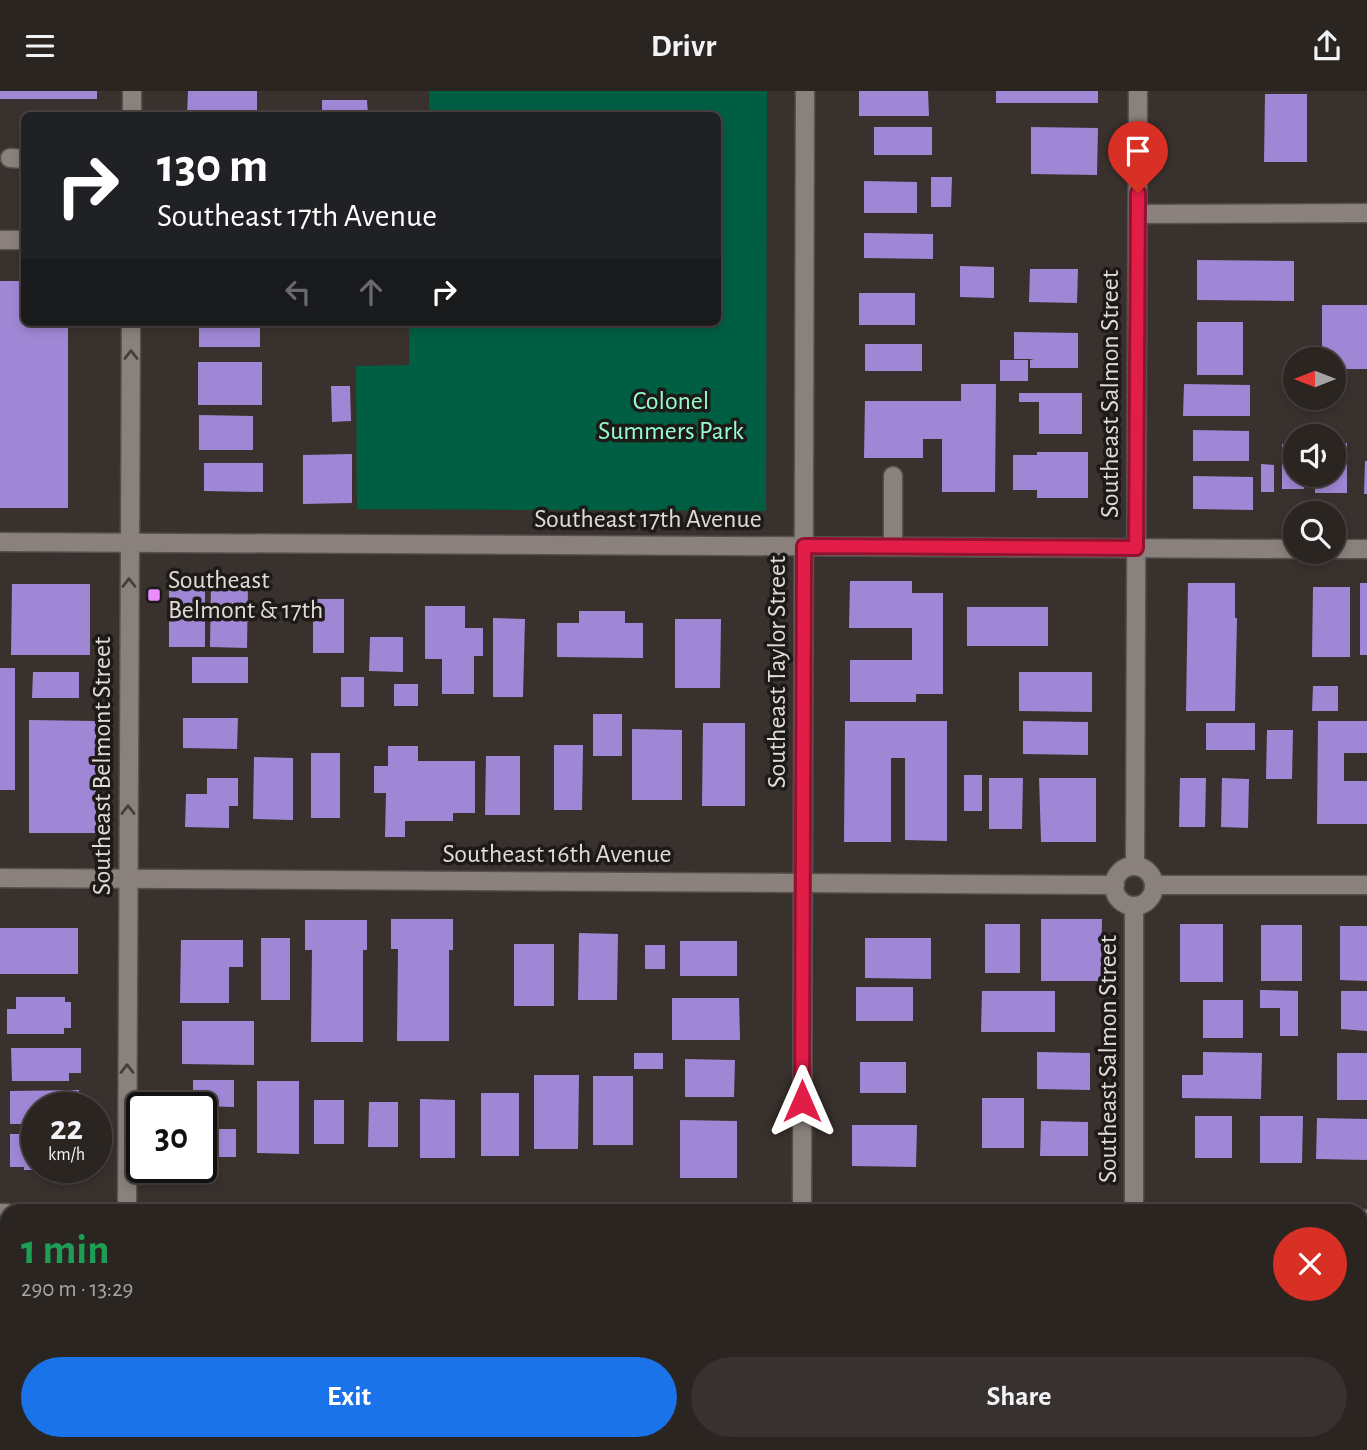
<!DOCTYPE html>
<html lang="en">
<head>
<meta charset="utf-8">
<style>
  body { margin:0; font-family:"Alegreya Sans",sans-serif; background:#37312f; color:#f1f3f6; height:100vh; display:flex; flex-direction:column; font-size:26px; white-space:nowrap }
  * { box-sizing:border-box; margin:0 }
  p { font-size:23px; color:#a6a5a5 }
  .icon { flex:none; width:38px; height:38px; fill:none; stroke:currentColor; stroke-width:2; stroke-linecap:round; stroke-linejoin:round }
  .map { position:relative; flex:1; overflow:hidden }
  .sheet { position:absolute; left:0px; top:1113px; width:1368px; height:247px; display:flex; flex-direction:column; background:#2b2522; border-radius:21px 21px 0 0; box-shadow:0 4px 10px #0003,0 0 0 2px #474240 }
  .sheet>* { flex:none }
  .guide { position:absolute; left:21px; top:21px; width:700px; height:214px; border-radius:10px; box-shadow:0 4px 10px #0003,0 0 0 2px #474240; background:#202124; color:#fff; overflow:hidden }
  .needle { width:46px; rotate:270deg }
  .tools { position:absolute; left:1283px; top:256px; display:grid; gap:14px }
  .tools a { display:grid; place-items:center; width:63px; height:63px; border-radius:50%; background:#2b2522; box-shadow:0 4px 10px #0003,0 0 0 2px #474240; font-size:35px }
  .speed { position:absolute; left:21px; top:1001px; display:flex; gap:14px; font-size:35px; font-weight:700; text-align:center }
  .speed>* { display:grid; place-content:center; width:91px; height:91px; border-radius:50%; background:#2b2522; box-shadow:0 4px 10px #0003,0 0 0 2px #474240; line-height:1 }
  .speed small { font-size:18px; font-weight:400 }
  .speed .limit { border:4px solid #111; border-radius:10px; background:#fff; color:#111 }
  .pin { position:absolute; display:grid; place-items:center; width:60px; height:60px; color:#fff; margin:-72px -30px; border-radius:50% 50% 50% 0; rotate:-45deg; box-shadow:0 0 7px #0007 }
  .pin .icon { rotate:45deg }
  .me { position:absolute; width:77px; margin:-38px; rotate:0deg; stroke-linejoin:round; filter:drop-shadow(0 0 5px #0008) }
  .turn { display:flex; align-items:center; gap:24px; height:147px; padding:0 21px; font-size:32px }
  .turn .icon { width:91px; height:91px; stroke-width:2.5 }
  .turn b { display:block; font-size:49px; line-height:60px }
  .lanes { display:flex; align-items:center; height:66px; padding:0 21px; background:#0003; justify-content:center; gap:35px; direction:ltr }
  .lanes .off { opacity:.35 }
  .round { display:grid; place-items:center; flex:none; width:74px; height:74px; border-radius:37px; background:#37312f }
  .overview { display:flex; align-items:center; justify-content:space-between; height:119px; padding:0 21px }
  h1 { font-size:42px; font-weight:700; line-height:52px; color:#1e9e55 }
  .primary-button { display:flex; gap:14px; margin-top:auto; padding:14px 21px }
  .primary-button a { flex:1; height:80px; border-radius:42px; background:#1a73e8; color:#fff; font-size:28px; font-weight:700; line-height:80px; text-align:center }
  .primary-button a+a { background:#37312f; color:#f1f3f6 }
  header { display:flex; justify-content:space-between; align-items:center; height:91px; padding:0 21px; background:#2b2522; font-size:32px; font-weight:700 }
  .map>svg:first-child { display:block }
  .green { fill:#005e42 }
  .building { fill:#a087d5 }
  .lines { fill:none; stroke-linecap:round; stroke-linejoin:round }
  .service-casing { stroke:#564f4c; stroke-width:21 }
  .minor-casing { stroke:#564f4c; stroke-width:21 }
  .secondary-casing { stroke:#564f4c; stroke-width:21 }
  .service { stroke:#8a817c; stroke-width:18 }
  .minor { stroke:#8a817c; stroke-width:18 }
  .secondary { stroke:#8a817c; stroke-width:18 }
  .oneway { stroke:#433e3b }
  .route-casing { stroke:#92132f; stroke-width:18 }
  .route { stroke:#e11d48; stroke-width:12 }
  .poi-dot { fill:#e98dfe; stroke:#1d1a18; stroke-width:2.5 }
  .labels { text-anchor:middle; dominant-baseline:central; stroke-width:7; stroke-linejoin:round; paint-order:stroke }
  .street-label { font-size:26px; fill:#e0dbd9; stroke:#1d1a18 }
  .park-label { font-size:26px; fill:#94fccf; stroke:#1d1a18 }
  .poi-label { font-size:26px; fill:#e0dbd9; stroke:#1d1a18; text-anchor:start }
</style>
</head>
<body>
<header><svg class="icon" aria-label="menu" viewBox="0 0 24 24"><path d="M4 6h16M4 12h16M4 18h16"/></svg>Drivr<svg class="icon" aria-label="share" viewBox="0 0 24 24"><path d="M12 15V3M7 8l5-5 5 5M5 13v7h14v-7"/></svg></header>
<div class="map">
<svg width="1367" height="1359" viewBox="0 0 1367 1359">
  <rect width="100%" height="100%" fill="#39312d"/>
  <polygon class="green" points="429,0 767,0 766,420 357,418 356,275 409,274 409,231 718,231 718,24 429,24"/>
  <g class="building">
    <rect x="0" y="0" width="97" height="8"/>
    <polygon points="188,0 257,0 257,24 187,24"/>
    <polygon points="859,0 928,0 929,25 859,25"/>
    <rect x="996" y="0" width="102" height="12"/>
    <polygon points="1265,3 1307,3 1307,71 1264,71"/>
    <polygon points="322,9 367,9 368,24 322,24"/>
    <rect x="874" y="36" width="58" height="28"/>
    <polygon points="1031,36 1098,37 1097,84 1031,83"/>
    <polygon points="931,86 952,86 951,116 931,116"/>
    <polygon points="864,90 917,91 917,122 864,122"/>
    <polygon points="864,142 933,143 933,168 864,167"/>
    <polygon points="1197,169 1294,170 1294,210 1197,209"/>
    <polygon points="960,175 994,176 994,207 960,206"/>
    <polygon points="1030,178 1078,178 1077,212 1029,211"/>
    <polygon points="0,190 24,190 24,231 68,231 68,417 0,417"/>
    <rect x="859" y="202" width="56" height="32"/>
    <polygon points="1322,214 1367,214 1367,278 1334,278 1334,268 1322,268"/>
    <rect x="199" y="231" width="61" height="25"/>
    <rect x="493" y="231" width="23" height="4"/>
    <rect x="1197" y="231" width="46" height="53"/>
    <polygon points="1014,241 1078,242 1078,277 1030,277 1030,269 1034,268 1014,268"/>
    <rect x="865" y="253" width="57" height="27"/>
    <rect x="1000" y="269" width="28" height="21"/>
    <rect x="198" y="271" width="64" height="43"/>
    <polygon points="961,293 996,293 995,401 942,401 942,348 923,348 923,367 864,367 865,310 961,310"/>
    <polygon points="1184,293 1250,294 1250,325 1183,325"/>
    <polygon points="331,295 350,295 351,330 332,331"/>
    <polygon points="1019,302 1082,302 1082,343 1039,343 1039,311 1019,311"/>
    <polygon points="199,324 253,325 253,359 199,359"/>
    <polygon points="1193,339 1249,340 1249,370 1193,370"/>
    <polygon points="1334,352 1347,352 1347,402 1315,402 1315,383 1334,383"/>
    <polygon points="1282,353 1295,353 1295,383 1304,383 1304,398 1282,398"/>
    <polygon points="1037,361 1088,361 1088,407 1037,407 1037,399 1013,399 1013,364 1037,364"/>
    <polygon points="352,363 352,412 303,413 303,364"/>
    <polygon points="1365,370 1367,370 1367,403 1364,403"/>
    <polygon points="204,372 263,372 263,401 204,400"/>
    <polygon points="1261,373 1274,374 1274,401 1261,401"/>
    <polygon points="1193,385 1253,386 1253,419 1193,418"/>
    <polygon points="850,490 912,490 912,502 943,502 943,603 916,603 916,611 850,611 850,569 912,569 912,537 849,537"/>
    <rect x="169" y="491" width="36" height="65"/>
    <polygon points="1188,492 1235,492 1235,527 1237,527 1235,620 1186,620"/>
    <rect x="1360" y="492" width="7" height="72"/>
    <polygon points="12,493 90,493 90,564 11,564"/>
    <polygon points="211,493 248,493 247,557 210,556"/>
    <polygon points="1313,496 1350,496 1350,566 1312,566"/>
    <rect x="313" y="508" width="31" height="54"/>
    <polygon points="425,515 465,515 465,537 483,537 483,565 474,565 474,603 442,603 442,568 425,568"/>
    <rect x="967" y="516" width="81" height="39"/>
    <polygon points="579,520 625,520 625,532 643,532 643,567 557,566 557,532 579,532"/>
    <polygon points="493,527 525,528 523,606 493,606"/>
    <polygon points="675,528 721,528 720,597 675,597"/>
    <polygon points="370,546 403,546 403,581 369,580"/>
    <rect x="192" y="566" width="56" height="26"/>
    <rect x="0" y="577" width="15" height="122"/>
    <polygon points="33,581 79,581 79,607 32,607"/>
    <polygon points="1019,581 1092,581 1092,621 1019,620"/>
    <rect x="341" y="586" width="23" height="30"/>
    <rect x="394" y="593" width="24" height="22"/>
    <polygon points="1313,595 1338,595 1338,620 1312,620"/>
    <rect x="593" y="623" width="29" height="42"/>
    <polygon points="183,627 238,627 237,658 183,657"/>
    <polygon points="29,629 96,630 96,742 29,742"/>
    <polygon points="845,630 947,630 947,750 905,749 905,667 891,667 891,751 844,751"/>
    <polygon points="1023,630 1088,631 1088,664 1023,663"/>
    <polygon points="1318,630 1367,630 1367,662 1344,662 1344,690 1367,690 1367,733 1317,733"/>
    <polygon points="703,632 745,632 745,715 702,715"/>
    <rect x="1206" y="632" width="49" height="27"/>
    <polygon points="632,638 682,639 682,709 632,709"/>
    <polygon points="1267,639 1293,639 1292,688 1266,688"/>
    <polygon points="554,654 583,654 582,719 554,719"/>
    <polygon points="388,655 418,655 418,670 475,670 475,722 453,722 453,730 405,730 405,746 385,746 386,702 374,702 374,675 388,675"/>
    <rect x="311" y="662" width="29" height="65"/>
    <polygon points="486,665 520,665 520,724 485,724"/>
    <polygon points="254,666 293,667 293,729 253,728"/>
    <rect x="964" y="684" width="18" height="36"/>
    <polygon points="207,687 238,687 238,715 229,715 229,737 185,736 186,703 207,703"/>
    <polygon points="989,687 1023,687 1022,738 989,738"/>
    <polygon points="1039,687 1096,687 1096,751 1041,751"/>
    <polygon points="1180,687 1206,687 1205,736 1179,736"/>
    <polygon points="1222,687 1249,688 1248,737 1221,736"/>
    <polygon points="391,828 453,828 453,859 449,859 449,950 397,950 398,858 391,858"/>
    <polygon points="1041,828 1102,828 1101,890 1041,890"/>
    <polygon points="305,829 367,829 367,859 363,859 363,951 311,951 312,859 305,859"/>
    <rect x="985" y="833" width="35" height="49"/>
    <rect x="1180" y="833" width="43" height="58"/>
    <rect x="1261" y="834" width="41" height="56"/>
    <polygon points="1340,835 1367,835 1367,890 1340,889"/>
    <rect x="0" y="837" width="78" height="46"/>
    <polygon points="579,842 618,843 617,909 578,909"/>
    <rect x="261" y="847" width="29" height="62"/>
    <polygon points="865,847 931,847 931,888 865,887"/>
    <polygon points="181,849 243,849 243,876 229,876 229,912 180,912"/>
    <rect x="680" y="850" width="57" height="35"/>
    <rect x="514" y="853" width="40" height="62"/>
    <rect x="645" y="854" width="20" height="24"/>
    <rect x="856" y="896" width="57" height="34"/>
    <polygon points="1260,899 1298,900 1298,945 1280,945 1280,917 1260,917"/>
    <polygon points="982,900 1055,900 1055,941 981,941"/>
    <polygon points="1341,900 1367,900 1367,940 1341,938"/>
    <polygon points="16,906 65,906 65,911 71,911 71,937 64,937 64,943 7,943 7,918 16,918"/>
    <polygon points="672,907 739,907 740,949 672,949"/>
    <rect x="1203" y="909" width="40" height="38"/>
    <polygon points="182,930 254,930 254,974 182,973"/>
    <polygon points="11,957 81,957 81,982 69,982 69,990 12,990"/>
    <polygon points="1037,961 1090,962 1090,999 1037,998"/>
    <polygon points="1203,961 1262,962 1261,1008 1182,1007 1182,984 1203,984"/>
    <rect x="634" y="962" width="29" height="16"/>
    <rect x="1337" y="962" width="30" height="47"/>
    <polygon points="685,968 735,969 734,1006 685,1006"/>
    <rect x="860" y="971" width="46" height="31"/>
    <polygon points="534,984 579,984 578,1058 534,1058"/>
    <rect x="593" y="985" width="40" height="69"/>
    <polygon points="193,989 234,989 234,1016 193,1015"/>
    <polygon points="257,990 299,990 299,1063 257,1062"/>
    <polygon points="79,999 80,1017 37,1017 37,1033 10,1033 10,1000"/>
    <rect x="481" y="1002" width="38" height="63"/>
    <rect x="982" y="1007" width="42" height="50"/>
    <polygon points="420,1008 455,1009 455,1067 420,1067"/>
    <rect x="314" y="1009" width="30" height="44"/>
    <polygon points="369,1011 398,1011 398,1056 368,1056"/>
    <rect x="1195" y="1025" width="37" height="42"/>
    <polygon points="1260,1025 1303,1025 1302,1072 1260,1072"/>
    <polygon points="1317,1027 1367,1028 1367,1069 1316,1068"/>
    <polygon points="680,1029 737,1030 737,1087 680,1087"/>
    <polygon points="1041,1030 1088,1031 1088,1065 1040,1065"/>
    <polygon points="852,1034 917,1034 916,1076 852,1075"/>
    <rect x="201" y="1038" width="35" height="28"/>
    <polygon points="10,1043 37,1043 37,1076 54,1076 54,1079 24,1079 24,1076 10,1076"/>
    <rect x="0" y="1160" width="7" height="123"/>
    <rect x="1362" y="1232" width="5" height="59"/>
    <rect x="1362" y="1307" width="5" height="45"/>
    <rect x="245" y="1353" width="39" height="6"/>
    <rect x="301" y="1353" width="25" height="6"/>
    <rect x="335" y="1353" width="24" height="6"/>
    <rect x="372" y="1353" width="33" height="6"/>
    <rect x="416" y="1353" width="40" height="6"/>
    <rect x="471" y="1353" width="34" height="6"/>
    <rect x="528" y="1353" width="42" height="6"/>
    <rect x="587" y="1353" width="37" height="6"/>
    <rect x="1192" y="1353" width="44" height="6"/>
    <rect x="1264" y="1353" width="28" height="6"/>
    <rect x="0" y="1354" width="91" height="5"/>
  </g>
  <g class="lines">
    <defs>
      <g id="service">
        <polyline points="10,67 24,68"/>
        <polyline points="0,149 24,149"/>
        <polyline points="893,385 893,456"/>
      </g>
      <g id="minor">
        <polyline points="1138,123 1367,122"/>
        <polyline points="0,451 1295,458"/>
        <polyline points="1334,458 1367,458"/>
        <polyline points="1135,775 1138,0"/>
        <circle cx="1134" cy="795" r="20"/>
        <polyline points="0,787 1115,794"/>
        <polyline points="1154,794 1367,794"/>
        <polyline points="1134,815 1134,1120"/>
        <polyline points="802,1120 805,0"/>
        <polyline points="0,1122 7,1122"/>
        <polyline points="1362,1128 1367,1128"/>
        <polyline points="1134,1353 1134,1359"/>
        <polyline points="801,1359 801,1353"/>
      </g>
      <g id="secondary">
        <polyline points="132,24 132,0"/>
        <polyline points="127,1120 131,231"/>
        <polyline points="126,1359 126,1353"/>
      </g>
    </defs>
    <use href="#service" class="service-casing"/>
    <use href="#minor" class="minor-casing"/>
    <use href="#secondary" class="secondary-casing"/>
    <use href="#service" class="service"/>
    <use href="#minor" class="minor"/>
    <use href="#secondary" class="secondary"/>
  </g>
  <defs><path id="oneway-chevron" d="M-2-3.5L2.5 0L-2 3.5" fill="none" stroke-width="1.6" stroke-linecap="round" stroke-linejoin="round" transform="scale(1.75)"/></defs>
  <g class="oneway">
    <use href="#oneway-chevron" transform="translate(131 264) rotate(-90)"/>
    <use href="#oneway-chevron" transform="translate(129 492) rotate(-90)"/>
    <use href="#oneway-chevron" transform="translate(128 719) rotate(-90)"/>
    <use href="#oneway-chevron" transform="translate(127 978) rotate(-90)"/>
  </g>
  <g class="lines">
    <defs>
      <polyline id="route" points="802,1010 804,455 1136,457 1138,102"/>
    </defs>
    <use href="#route" class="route-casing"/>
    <use href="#route" class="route"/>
  </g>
  <rect class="poi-dot" x="147" y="497" width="14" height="14" rx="3.5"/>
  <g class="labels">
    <g class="street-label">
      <text transform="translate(1110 303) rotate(-90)">Southeast Salmon Street</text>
      <text x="648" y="428">Southeast 17th Avenue</text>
      <text transform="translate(777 581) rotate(-90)">Southeast Taylor Street</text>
      <text transform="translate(102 675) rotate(-90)">Southeast Belmont Street</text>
      <text x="557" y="763">Southeast 16th Avenue</text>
      <text transform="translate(1108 968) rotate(-90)">Southeast Salmon Street</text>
    </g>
    <g class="park-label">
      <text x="671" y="310">Colonel<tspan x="671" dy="30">Summers Park</tspan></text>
    </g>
    <g class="poi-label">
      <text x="168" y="489">Southeast<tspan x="168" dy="30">Belmont &amp; 17th</tspan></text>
    </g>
  </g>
</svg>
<div class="tools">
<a><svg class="needle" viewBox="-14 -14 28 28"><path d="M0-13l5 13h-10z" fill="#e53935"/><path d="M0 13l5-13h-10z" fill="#a6a5a5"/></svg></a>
<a><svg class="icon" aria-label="sound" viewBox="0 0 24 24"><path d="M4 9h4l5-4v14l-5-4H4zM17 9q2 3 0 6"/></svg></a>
<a><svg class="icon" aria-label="search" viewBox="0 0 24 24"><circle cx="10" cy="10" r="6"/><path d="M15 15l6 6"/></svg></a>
</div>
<div class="speed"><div>22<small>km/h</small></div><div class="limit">30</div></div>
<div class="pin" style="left:1138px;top:102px;background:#d93025"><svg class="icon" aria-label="arrive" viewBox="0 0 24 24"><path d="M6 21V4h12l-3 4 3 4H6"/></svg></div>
<svg class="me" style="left:802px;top:1010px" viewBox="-20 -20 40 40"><path d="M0-17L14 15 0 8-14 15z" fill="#e11d48" stroke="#fff" stroke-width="4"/></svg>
<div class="guide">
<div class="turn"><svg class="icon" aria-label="right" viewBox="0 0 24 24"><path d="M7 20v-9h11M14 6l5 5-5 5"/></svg><div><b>130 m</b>Southeast 17th Avenue</div></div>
<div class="lanes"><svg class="icon off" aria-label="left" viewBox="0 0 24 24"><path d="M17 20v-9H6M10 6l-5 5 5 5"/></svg><svg class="icon off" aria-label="ahead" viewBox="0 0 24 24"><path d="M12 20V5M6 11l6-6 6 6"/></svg><svg class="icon" aria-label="right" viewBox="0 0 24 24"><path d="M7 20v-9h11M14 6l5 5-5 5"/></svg></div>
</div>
<section class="sheet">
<div class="overview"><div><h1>1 min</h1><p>290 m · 13:29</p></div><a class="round" style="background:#d93025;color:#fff"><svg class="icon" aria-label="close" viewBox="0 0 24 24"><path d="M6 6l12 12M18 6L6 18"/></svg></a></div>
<div class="primary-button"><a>Exit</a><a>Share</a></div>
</section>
</div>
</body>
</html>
